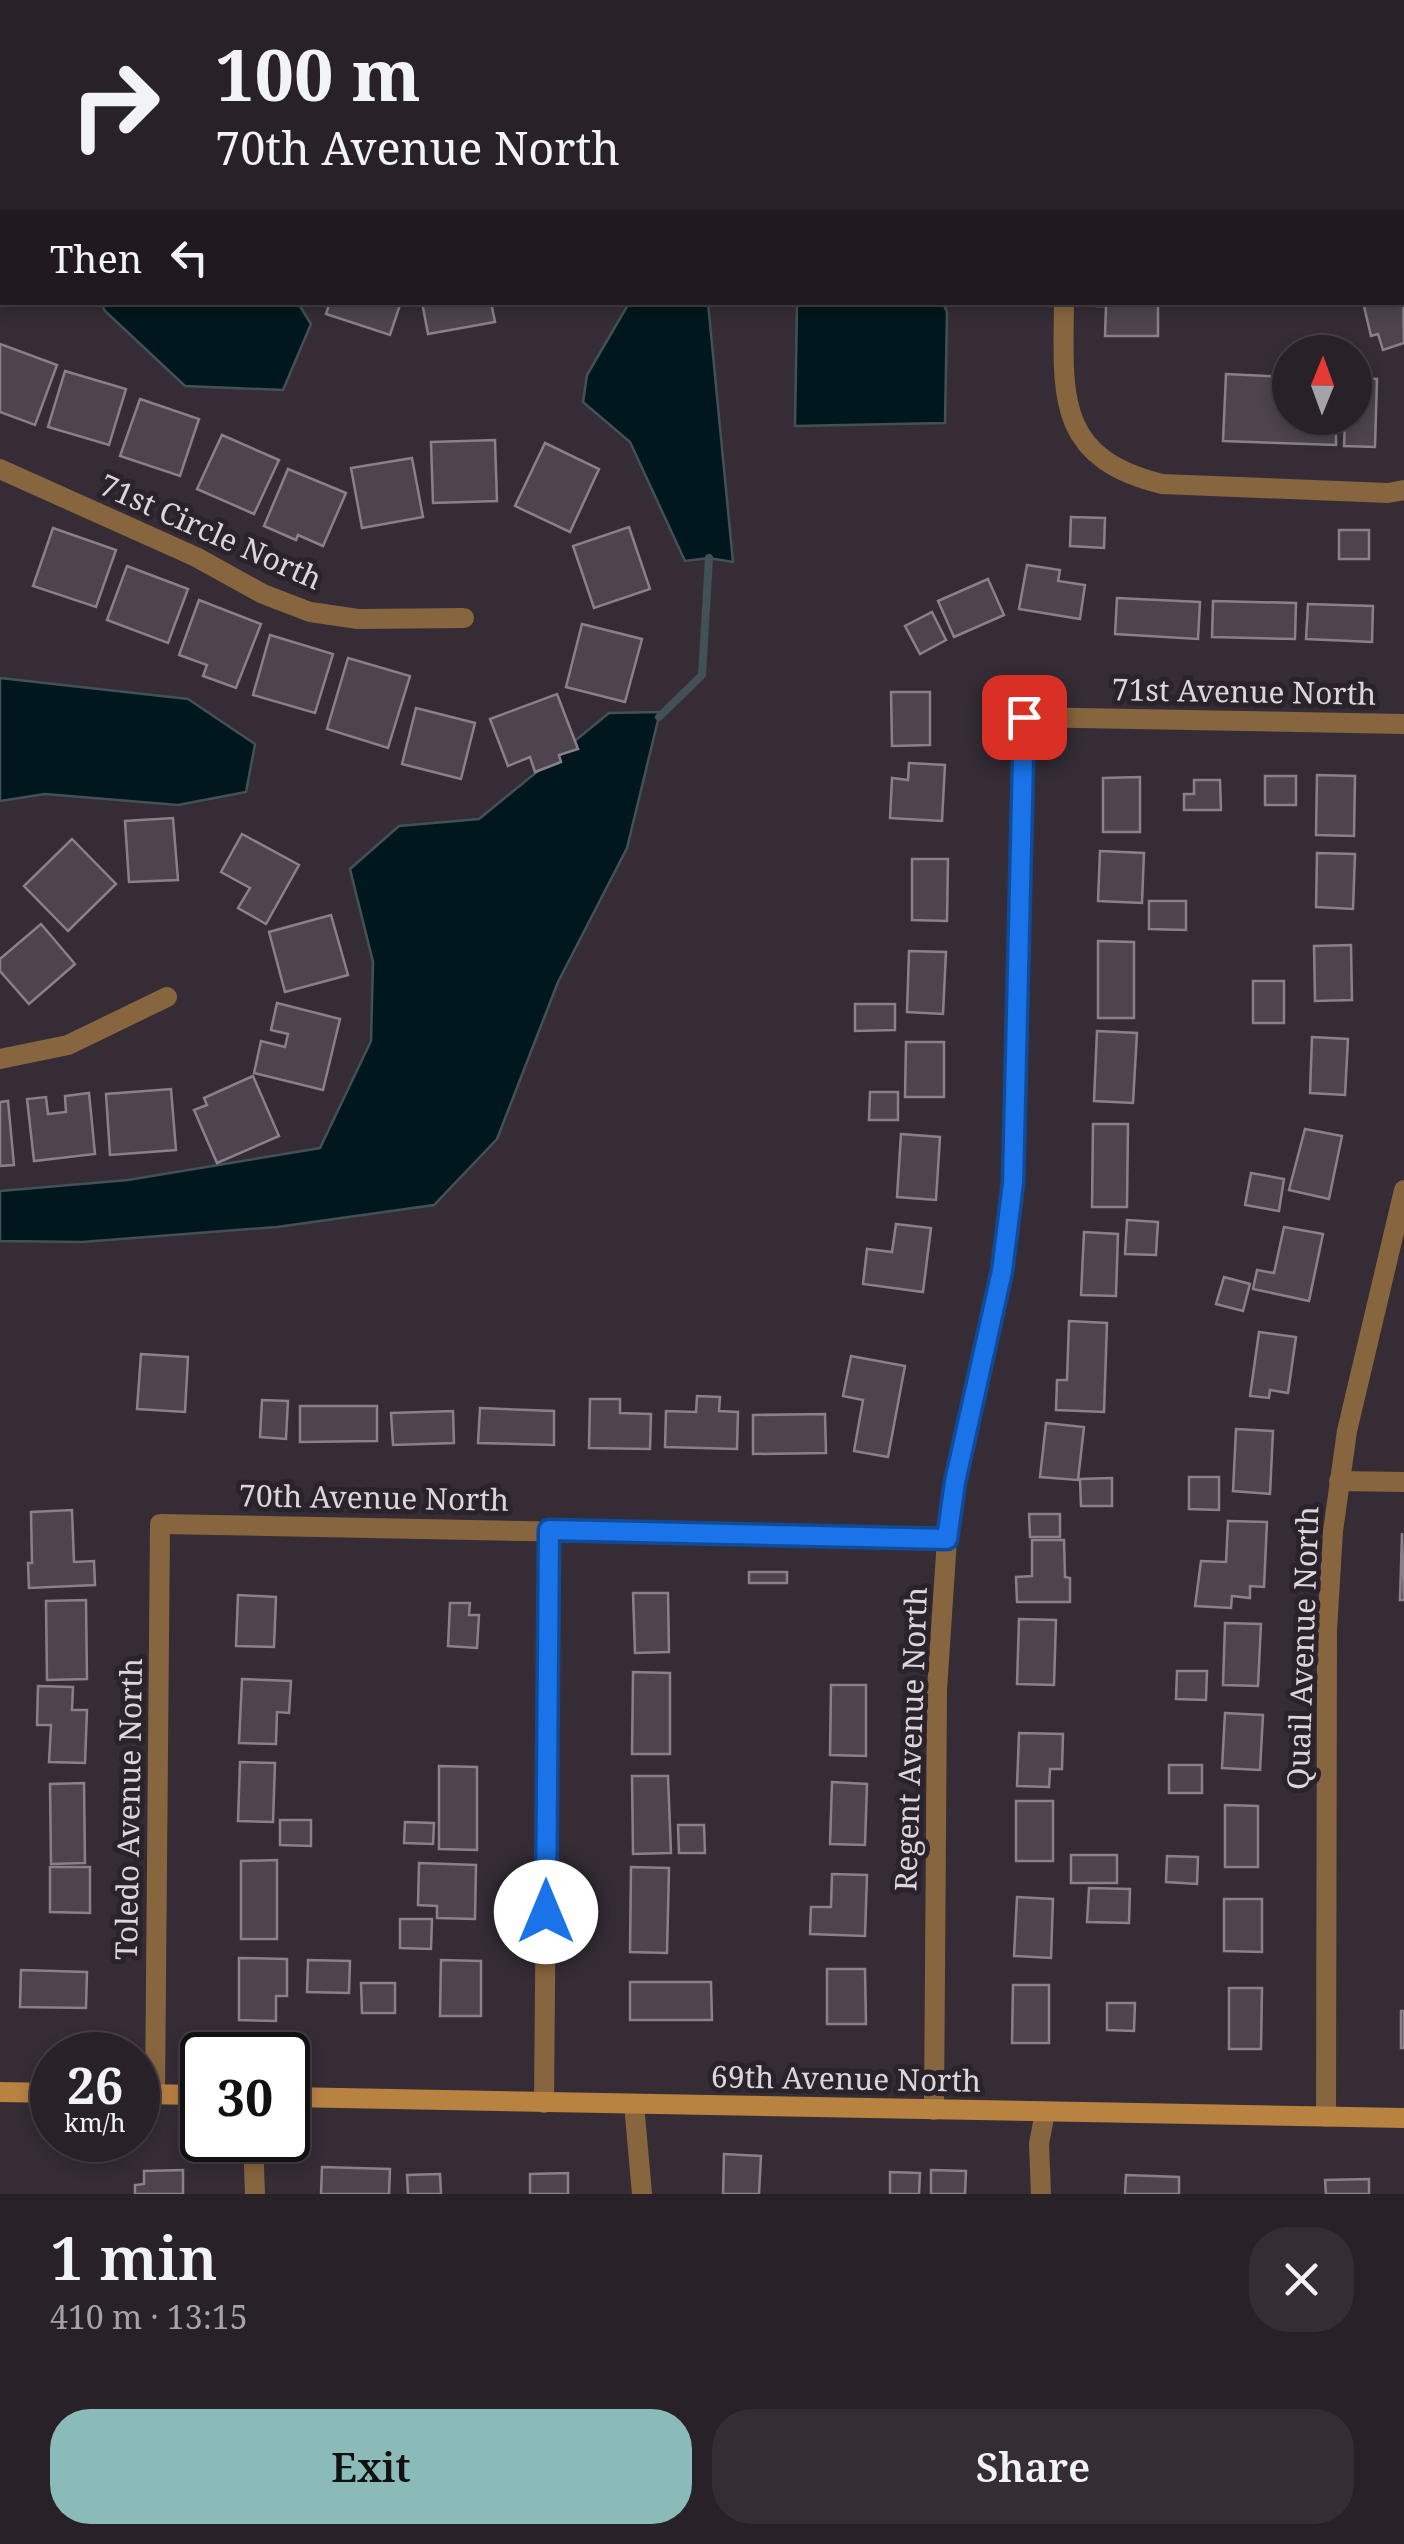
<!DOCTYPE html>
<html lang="en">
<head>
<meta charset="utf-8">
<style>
  body { margin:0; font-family:"Noto Serif",serif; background:#342e34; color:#f1f3f6; height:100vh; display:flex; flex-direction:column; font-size:38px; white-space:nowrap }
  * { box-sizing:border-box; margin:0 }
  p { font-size:32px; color:#a5a3a8 }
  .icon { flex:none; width:55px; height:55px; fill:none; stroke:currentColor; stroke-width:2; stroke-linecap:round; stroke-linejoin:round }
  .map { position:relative; height:2194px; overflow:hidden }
  .drawer { display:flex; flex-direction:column; background:#282128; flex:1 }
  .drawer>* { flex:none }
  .top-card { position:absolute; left:0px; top:0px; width:1405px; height:305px; box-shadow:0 5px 15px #0003,0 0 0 2px #443e45; background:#282128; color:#f1f3f6; overflow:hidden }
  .needle { width:65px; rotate:1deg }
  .buttons { position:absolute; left:1272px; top:335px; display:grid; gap:20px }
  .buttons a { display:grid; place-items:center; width:100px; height:100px; border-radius:50%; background:#282128; box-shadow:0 5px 15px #0003,0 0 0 2px #443e45; font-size:50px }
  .speed { position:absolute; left:30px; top:2032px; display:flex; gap:20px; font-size:50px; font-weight:700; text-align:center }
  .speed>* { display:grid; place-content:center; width:130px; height:130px; border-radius:50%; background:#282128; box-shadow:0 5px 15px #0003,0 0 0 2px #443e45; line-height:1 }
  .speed small { font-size:25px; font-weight:400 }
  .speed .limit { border:5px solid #111; border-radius:15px; background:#fff; color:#111 }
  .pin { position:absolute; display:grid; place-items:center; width:85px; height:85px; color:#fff; margin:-42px; border-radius:20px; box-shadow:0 5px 15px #0006 }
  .me { position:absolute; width:110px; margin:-55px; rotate:0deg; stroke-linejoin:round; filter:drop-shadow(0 0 8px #0008) }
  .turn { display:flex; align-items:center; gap:35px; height:210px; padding:0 50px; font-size:45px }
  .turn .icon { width:130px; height:130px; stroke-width:2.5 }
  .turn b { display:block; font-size:70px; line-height:85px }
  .then { display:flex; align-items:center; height:95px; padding:0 50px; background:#0003; gap:20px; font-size:38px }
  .round { display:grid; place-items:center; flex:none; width:105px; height:105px; border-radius:40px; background:#342e34 }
  .overview { display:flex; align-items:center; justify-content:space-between; height:170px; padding:0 50px }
  h1 { font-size:60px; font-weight:600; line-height:75px }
  .button { display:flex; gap:20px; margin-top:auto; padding:20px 50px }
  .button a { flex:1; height:115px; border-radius:40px; background:#8bbbb9; color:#111; font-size:40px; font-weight:600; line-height:115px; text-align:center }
  .button a+a { background:#342e34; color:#f1f3f6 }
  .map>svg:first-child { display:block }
  .water { fill:#00181d; stroke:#425156; stroke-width:2.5 }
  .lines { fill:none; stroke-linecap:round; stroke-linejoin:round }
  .stream { stroke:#425156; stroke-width:8 }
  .building { fill:#4d444e; stroke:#8a808b; stroke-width:2.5 }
  .street { stroke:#87653f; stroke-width:20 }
  .secondary { stroke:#b88241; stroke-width:20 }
  .route-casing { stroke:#114b97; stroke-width:25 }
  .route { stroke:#1a73e8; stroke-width:18 }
  .labels { text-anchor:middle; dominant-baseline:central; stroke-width:10; stroke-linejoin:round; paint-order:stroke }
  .street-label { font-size:30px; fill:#dcd6dc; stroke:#2b232c }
</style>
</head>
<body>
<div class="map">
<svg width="1404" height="2194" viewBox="0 0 1404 2194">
  <rect width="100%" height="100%" fill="#352c36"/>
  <g class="water">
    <polygon points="101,303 298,303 311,324 283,390 185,386 105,311"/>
    <polygon points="629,303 708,303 733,562 709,558 685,561 630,442 583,402 587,375"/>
    <polygon points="797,303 943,303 947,312 945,423 795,426"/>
    <polygon points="0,678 188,699 255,744 246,792 178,805 45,794 0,801"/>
    <polygon points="660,712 627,848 558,982 497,1139 434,1205 277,1227 82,1242 0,1241 0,1191 128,1180 320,1148 371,1041 373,962 350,869 399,826 479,819 609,713"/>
  </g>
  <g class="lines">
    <polyline class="stream" points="659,717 702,675 709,558"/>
  </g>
  <g class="building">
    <polygon points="153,0 195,0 197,2 150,2"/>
    <polygon points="320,0 376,0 378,2 316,2"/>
    <polygon points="1058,0 1103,0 1104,2 1059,2"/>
    <polygon points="2,138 2,206 0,207 0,139"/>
    <polygon points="1402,204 1404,343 1383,350 1378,334 1371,336 1363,302 1402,302"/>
    <polygon points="0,226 2,226 0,289"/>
    <polygon points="330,302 401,302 390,335 326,314"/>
    <polygon points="422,302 491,302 495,322 428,334"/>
    <polygon points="1097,302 1158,302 1158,336 1105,336 1106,306 1097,306"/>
    <polygon points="0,344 57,365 35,425 0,412"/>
    <polygon points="65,371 126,389 109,445 48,427"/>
    <polygon points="1226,374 1290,377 1290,418 1355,418 1355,378 1377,379 1375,447 1344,446 1345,420 1336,419 1336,445 1223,441"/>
    <polygon points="140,399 199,419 180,476 120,456"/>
    <polygon points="222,435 279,460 254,514 197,489"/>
    <polygon points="495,440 497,501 433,503 431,442"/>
    <polygon points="545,443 599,469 570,532 515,506"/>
    <polygon points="412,458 423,517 362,528 351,468"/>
    <polygon points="288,469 346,493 323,546 298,535 296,540 264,526"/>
    <polygon points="1071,517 1105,518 1104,548 1070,546"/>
    <polygon points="629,527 650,589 594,608 573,546"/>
    <polygon points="53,528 116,550 96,607 33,586"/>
    <rect x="1339" y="530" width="30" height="29"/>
    <polygon points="1027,565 1060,570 1058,581 1085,585 1080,619 1019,609"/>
    <polygon points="127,566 188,589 168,643 107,620"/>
    <polygon points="988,579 1004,615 954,637 938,601"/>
    <polygon points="1117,598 1200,602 1198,639 1115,634"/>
    <polygon points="199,600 261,624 236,688 203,676 207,665 179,655"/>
    <polygon points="1213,601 1296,603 1295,639 1212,637"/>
    <polygon points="1308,604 1373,606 1372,642 1306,639"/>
    <polygon points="932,612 946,640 920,654 905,626"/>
    <polygon points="582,624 642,639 625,702 566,687"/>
    <polygon points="270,635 333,654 315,713 253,695"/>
    <polygon points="348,658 410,676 388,748 327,729"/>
    <polygon points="891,692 930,692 930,745 892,746"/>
    <polygon points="557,694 578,749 559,755 561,762 535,772 530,757 508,766 490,719"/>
    <polygon points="416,708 475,723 461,779 402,764"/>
    <polygon points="909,763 945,765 942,821 890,818 892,778 908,780"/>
    <polygon points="1317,775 1355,776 1354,836 1316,835"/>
    <rect x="1265" y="776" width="31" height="29"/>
    <polygon points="1140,777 1140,832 1103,832 1103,778"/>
    <polygon points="1194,780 1220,780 1221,810 1184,810 1184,794 1194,794"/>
    <polygon points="173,818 178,880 129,882 125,821"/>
    <polygon points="242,834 299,865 266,924 238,908 250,888 221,872"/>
    <polygon points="72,839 116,884 68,931 24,886"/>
    <polygon points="1100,851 1144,853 1142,903 1098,901"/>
    <polygon points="1317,853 1355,854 1353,909 1316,907"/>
    <polygon points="912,859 948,859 947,921 912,920"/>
    <polygon points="1149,901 1186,901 1186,930 1149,929"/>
    <polygon points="331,915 348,975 285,992 269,932"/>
    <polygon points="41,924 75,964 29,1004 0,971 0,959"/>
    <polygon points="1098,941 1134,942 1134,1018 1098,1018"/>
    <polygon points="1351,945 1352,1000 1315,1001 1314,946"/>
    <polygon points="909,951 946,952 943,1014 907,1012"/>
    <rect x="1253" y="981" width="31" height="42"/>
    <polygon points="277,1003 340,1019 323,1090 254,1073 261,1041 285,1047 288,1034 271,1030"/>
    <polygon points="855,1004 895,1004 895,1030 855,1031"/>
    <polygon points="1097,1031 1137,1033 1133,1103 1094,1101"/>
    <polygon points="1312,1037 1348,1039 1345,1095 1310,1093"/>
    <polygon points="906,1042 944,1042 944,1097 905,1097"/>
    <polygon points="253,1076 279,1136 217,1163 194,1110 207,1105 204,1098"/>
    <polygon points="171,1089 176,1150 110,1155 106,1094"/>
    <polygon points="870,1092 898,1092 898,1120 869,1120"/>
    <polygon points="89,1093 95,1154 34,1161 27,1099 46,1097 48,1114 66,1112 65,1096"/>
    <polygon points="8,1101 14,1165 0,1166 0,1102"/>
    <polygon points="1093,1124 1128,1124 1127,1207 1092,1207"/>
    <polygon points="1305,1129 1342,1136 1329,1199 1289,1190"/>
    <polygon points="901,1134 940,1137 936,1200 897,1197"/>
    <polygon points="1251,1173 1284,1179 1279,1211 1245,1205"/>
    <polygon points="1127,1220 1158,1222 1156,1255 1125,1254"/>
    <polygon points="896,1224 931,1228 923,1292 863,1284 867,1249 892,1252"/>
    <polygon points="1284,1227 1323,1234 1309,1301 1253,1289 1257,1270 1274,1273"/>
    <polygon points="1084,1232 1118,1234 1116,1296 1081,1295"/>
    <polygon points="1224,1277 1250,1284 1243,1311 1216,1304"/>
    <polygon points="1069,1321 1107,1323 1104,1412 1056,1410 1057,1380 1067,1380"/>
    <polygon points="1259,1332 1296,1337 1288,1393 1270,1390 1269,1398 1250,1396"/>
    <polygon points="141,1354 188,1357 185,1412 137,1409"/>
    <polygon points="851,1356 905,1366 888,1457 854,1451 863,1400 843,1396"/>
    <polygon points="697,1396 720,1397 719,1411 738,1412 737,1449 665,1447 666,1411 696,1412"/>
    <polygon points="590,1399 620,1399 620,1413 651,1414 650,1449 589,1448"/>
    <polygon points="262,1400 288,1401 286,1439 260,1437"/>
    <polygon points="300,1406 377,1406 377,1441 300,1442"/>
    <polygon points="480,1408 554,1411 554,1445 478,1443"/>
    <polygon points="453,1411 454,1443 393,1445 391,1413"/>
    <polygon points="825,1414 826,1453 753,1454 753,1415"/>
    <polygon points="1046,1423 1084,1427 1078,1480 1040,1477"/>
    <polygon points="1236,1429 1273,1431 1270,1494 1233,1491"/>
    <polygon points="1189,1477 1219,1477 1219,1510 1189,1509"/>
    <polygon points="1112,1478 1112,1506 1081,1506 1080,1479"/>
    <polygon points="72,1510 74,1562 94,1561 95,1585 29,1588 28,1563 32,1563 31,1512"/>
    <polygon points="1029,1514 1060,1514 1060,1537 1030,1537"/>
    <polygon points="1228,1521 1267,1522 1264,1587 1250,1586 1250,1598 1232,1596 1231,1608 1195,1606 1201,1561 1226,1562"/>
    <polygon points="1402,1533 1404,1600 1400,1600"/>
    <polygon points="1032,1540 1064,1540 1065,1577 1070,1578 1070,1602 1017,1602 1016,1577 1032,1576"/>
    <rect x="749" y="1572" width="38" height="11"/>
    <polygon points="633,1593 668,1593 669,1652 635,1653"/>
    <polygon points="238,1595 276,1597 274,1647 236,1646"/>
    <polygon points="86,1600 87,1679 47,1680 46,1601"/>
    <polygon points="450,1603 470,1603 469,1615 479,1615 477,1648 448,1646"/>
    <polygon points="1019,1619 1056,1620 1054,1685 1017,1684"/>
    <polygon points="1225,1623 1261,1624 1258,1686 1223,1685"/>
    <polygon points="1177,1671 1207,1671 1206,1700 1176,1699"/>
    <polygon points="633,1672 670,1673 670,1754 632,1754"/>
    <polygon points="242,1679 291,1681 289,1713 277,1712 276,1744 239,1743"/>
    <polygon points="831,1685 866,1685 866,1756 830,1755"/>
    <polygon points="38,1686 73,1687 72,1710 87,1710 85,1763 49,1762 51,1725 37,1725"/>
    <polygon points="1225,1713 1263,1715 1260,1770 1222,1768"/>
    <polygon points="1019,1733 1063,1734 1062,1769 1050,1769 1049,1787 1017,1786"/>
    <polygon points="240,1762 275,1763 273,1822 238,1821"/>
    <rect x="1169" y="1765" width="33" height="28"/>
    <polygon points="439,1766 477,1767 477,1850 439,1849"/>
    <polygon points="632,1776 668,1776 671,1853 633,1854"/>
    <polygon points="832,1782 867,1784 865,1845 830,1844"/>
    <polygon points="84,1783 85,1863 51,1864 50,1784"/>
    <rect x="1016" y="1801" width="37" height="60"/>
    <polygon points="1225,1805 1258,1806 1258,1867 1225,1867"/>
    <polygon points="280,1820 311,1820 311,1846 280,1845"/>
    <polygon points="405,1822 434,1823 433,1844 404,1843"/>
    <polygon points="678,1825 704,1825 705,1853 679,1853"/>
    <rect x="1071" y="1855" width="46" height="28"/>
    <polygon points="1167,1856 1198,1857 1197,1884 1166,1882"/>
    <polygon points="277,1860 277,1939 241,1939 241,1861"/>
    <polygon points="419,1863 476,1865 475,1919 437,1918 437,1906 418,1905"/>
    <polygon points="50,1867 90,1867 90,1913 50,1912"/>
    <polygon points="631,1867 669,1868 667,1953 630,1952"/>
    <polygon points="832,1874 867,1875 865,1936 810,1934 811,1907 831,1907"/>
    <polygon points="1089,1888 1130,1889 1129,1923 1087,1922"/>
    <polygon points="1017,1897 1053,1899 1051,1958 1014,1956"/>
    <polygon points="1224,1899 1262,1899 1262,1952 1224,1951"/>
    <polygon points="400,1919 432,1919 431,1949 400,1948"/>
    <polygon points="239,1958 287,1959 287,1996 276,1996 276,2021 239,2020"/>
    <polygon points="308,1960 350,1961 349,1993 307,1992"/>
    <polygon points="441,1960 481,1961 481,2016 440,2016"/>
    <polygon points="827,1969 865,1969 866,2024 827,2024"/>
    <polygon points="21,1970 87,1972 86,2008 20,2007"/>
    <polygon points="630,1982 711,1982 712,2020 630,2020"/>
    <polygon points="361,1983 395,1983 395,2013 362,2013"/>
    <polygon points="1013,1985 1049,1985 1049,2043 1012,2043"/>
    <polygon points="1229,1988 1262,1988 1261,2049 1229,2049"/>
    <polygon points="1107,2003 1135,2003 1134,2031 1107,2030"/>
    <rect x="1401" y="2011" width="3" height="37"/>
    <polygon points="724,2154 761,2156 759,2194 723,2194"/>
    <polygon points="322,2167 390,2169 389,2194 321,2194"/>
    <polygon points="183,2170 183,2194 135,2194 135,2185 144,2184 144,2171"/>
    <polygon points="931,2170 966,2171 965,2194 931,2194"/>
    <polygon points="890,2172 920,2173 919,2194 890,2194"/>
    <polygon points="568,2173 568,2194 530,2194 530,2174"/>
    <polygon points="440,2174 441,2194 408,2194 407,2175"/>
    <polygon points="1126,2175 1179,2177 1179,2194 1125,2194"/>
    <polygon points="1369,2179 1369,2194 1326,2194 1325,2180"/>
  </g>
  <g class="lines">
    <g class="street">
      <polyline points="259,0 261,2"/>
      <polyline points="1367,0 1368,2"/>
      <polyline points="1402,10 1404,10"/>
      <polyline points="1402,82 1404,86"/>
      <path d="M 1064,302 C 1063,395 1055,458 1162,484 L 1388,493 L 1404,490"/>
      <polyline points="0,469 196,557 263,594 310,612 358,619 464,618"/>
      <polyline points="0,1059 68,1045 167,997"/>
      <polyline points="1339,1481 1404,1482"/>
      <polyline points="155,2094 160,1524 947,1539"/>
      <polyline points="544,2103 549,1530"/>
      <polyline points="634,2104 642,2194"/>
      <polyline points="934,2110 937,1690 947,1539 955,1481 1002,1271 1013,1183 1024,717 1404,724"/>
      <polyline points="1326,2117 1327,1630 1333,1531 1347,1431 1404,1190"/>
      <polyline points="253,2140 255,2194"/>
      <polyline points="1041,2194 1039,2144 1045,2112"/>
    </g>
    <g class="secondary">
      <polyline points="0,2092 52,2093"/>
      <polyline points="138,2094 202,2095"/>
      <polyline points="288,2097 1404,2118"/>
    </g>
  </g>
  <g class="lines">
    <defs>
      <polyline id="route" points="546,1912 549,1530 947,1539 955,1482 1002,1271 1013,1183 1024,717"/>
    </defs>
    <use href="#route" class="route-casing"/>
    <use href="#route" class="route"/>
  </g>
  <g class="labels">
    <g class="street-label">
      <text transform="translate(211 531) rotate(24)">71st Circle North</text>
      <text transform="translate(1244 691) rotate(1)">71st Avenue North</text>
      <text transform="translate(374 1497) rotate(1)">70th Avenue North</text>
      <text transform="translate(1302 1648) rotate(-88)">Quail Avenue North</text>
      <text transform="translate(910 1739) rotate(-88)">Regent Avenue North</text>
      <text transform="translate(128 1809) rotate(-89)">Toledo Avenue North</text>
      <text transform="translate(846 2078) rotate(1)">69th Avenue North</text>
    </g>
  </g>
</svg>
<div class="buttons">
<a><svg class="needle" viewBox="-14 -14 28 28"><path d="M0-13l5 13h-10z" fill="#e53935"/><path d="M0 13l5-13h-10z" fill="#a5a3a8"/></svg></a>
</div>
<div class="speed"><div>26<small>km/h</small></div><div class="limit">30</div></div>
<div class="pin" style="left:1024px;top:717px;background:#d93025"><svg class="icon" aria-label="arrive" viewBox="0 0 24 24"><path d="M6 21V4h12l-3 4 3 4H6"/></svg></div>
<svg class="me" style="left:546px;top:1912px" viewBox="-20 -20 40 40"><circle r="19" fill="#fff"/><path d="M0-13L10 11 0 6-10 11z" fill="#1a73e8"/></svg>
<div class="top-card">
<div class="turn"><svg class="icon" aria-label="right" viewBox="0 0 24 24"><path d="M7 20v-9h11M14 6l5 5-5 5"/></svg><div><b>100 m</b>70th Avenue North</div></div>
<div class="then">Then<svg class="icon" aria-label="left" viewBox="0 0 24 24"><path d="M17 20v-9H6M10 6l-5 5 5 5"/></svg></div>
</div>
</div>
<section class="drawer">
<div class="overview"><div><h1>1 min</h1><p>410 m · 13:15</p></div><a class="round"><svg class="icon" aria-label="close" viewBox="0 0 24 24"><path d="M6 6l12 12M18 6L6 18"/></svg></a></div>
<div class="button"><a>Exit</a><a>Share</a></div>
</section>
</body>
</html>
